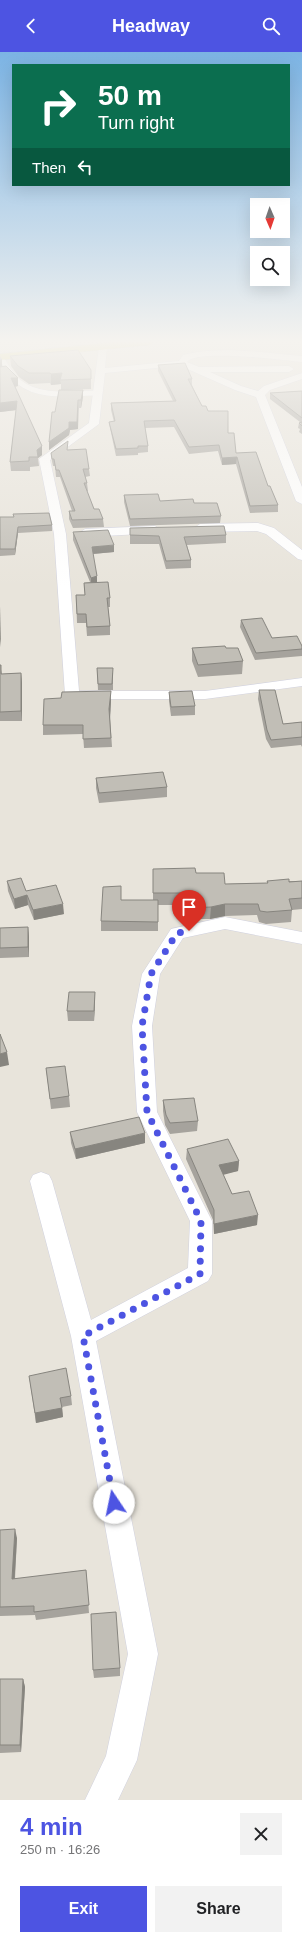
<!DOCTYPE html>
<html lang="en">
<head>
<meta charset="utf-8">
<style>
  body { margin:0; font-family:Helvetica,sans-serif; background:#f2f2f2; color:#202124; height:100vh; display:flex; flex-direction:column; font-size:15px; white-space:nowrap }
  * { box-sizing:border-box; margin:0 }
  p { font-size:13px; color:#757577 }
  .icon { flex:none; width:22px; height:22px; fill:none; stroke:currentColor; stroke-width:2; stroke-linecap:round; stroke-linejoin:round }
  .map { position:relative; height:1748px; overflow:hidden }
  .panel { display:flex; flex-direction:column; background:#fff; flex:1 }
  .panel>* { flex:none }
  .banner { position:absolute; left:12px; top:12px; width:278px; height:122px; border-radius:0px; box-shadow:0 4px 16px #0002; background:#0b6e4f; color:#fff; overflow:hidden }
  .needle { width:26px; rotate:178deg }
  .fabs { position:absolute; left:250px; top:146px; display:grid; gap:8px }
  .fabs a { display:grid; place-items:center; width:40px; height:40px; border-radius:0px; background:#fff; box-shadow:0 4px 16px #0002; font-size:20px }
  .pin { position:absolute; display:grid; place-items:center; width:34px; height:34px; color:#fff; margin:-41px -17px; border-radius:50% 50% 50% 0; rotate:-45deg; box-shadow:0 0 4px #0007 }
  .pin .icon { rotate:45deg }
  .me { position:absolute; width:44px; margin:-22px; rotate:349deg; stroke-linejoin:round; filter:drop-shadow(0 0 3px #0008) }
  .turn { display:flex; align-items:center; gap:14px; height:84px; padding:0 20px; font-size:18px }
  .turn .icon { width:52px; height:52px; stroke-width:2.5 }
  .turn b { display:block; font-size:28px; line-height:34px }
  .then { display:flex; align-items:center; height:38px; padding:0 20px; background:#0003; gap:8px; font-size:15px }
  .round { display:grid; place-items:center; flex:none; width:42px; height:42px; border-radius:0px; background:#f2f2f2 }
  .head { display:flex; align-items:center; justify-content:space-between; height:68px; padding:0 20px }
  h1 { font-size:24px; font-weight:700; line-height:30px; color:#4d54e2 }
  .action { display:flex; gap:8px; margin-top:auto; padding:8px 20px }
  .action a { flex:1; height:46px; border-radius:0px; background:#4d54e2; color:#fff; font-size:16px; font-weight:700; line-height:46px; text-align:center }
  .action a+a { background:#f2f2f2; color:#202124 }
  header { display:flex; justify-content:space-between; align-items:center; height:52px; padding:0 20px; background:#4d54e2; color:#fff; font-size:18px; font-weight:700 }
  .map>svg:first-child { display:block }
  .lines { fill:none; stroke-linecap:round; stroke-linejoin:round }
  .service-casing { stroke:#d0d1df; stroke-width:5.5 }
  .minor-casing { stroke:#d0d1df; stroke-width:1 }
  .primary-casing { stroke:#c3c3c3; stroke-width:1 }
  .service { stroke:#fff; stroke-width:5 }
  .minor { fill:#fff; fill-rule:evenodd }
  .primary { fill:#ded46a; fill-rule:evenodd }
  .wall { fill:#a6a39d }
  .shaded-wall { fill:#87857f }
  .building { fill:#c1beb6; stroke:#87857f }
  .route { stroke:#4d54e2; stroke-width:7; stroke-dasharray:0 12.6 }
</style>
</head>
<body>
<header><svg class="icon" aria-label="back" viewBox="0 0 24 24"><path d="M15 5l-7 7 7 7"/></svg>Headway<svg class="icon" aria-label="search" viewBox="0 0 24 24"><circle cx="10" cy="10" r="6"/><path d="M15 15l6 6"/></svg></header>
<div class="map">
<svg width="302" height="1748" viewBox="0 0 302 1748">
  <rect width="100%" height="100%" fill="#e8e4db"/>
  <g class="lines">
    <defs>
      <path id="service" d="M 1,305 C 6,314 11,324 19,330 C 40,347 73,341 98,341"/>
      <g id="minor">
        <path d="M 103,292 L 107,295 L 105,316 L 179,309 L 183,303 C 221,293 263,301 302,304 L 302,310 C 284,308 196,297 187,310 L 199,315 L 289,314 L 294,317 L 289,320 L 210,320 L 241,334 L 258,339 L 264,334 L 302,321 L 302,327 L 270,338 L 265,343 L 302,435 L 302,452 L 296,449 L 256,345 L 235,338 L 183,315 L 176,314 L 105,321 L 99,372 L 50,408 L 66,482 L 79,639 L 205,639 L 302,626 L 302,634 L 205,647 L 72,647 L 67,646 L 65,643 L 54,482 L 39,407 L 89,371 L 99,295 Z"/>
        <polygon points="258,471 274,476 302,498 302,508 298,507 266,482 257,479 200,480 194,476 200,472"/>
        <polygon points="155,474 161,478 159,481 85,485 79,481 85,477"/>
        <polygon points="225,865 302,880 302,892 225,877 183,886 160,922 152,974 157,1060 212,1169 212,1222 208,1229 96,1289 158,1602 137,1708 118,1748 85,1748 106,1704 128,1602 71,1284 30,1129 33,1123 41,1120 49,1123 52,1129 91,1268 188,1216 190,1169 137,1060 132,974 142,922 171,877"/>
      </g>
      <polygon id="primary" points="115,290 154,290 149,293 0,308 0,302"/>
    </defs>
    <use href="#service" class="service-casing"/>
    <use href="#minor" class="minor-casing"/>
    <use href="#primary" class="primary-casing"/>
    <use href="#service" class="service"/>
    <use href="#minor" class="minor"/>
    <use href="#primary" class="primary"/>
  </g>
  <g class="wall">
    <polygon points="0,304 2,307 2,315 18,334 15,335 42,403 38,406 39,414 30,415 30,419 11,419 10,410 16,358 0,360"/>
    <polygon points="10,304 91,318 91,337 61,338 61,332 51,333 50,331 29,332 19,325 11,314"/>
    <polygon points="158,313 192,327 192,333 202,354 208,359 228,381 236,401 268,434 278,453 278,460 250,461 236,412 222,413 218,399 189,402 174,375 145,376 148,394 148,400 138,401 138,403 116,404 110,376 109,370 114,370 111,358 111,351 173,349 158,319"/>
    <polygon points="83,338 83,345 81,356 79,356 78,377 70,378 69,383 49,398 55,360"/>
    <polygon points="302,339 302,382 299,380 300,377 298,376 299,371 300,370 270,347 270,341"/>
    <polygon points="68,398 89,417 90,424 85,425 87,431 88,439 87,439 94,457 103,467 104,475 73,476 69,467 69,459 72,459 60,425 56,425 55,414 53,414 52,409 51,401"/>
    <polygon points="124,443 160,449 194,451 221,464 220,471 130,474 124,450"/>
    <polygon points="0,465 52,473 52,479 18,481 15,503 0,504"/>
    <polygon points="130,476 226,483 226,491 187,493 191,508 191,516 166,517 159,492 130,492"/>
    <polygon points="73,480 114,500 93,502 97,530 110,546 110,555 108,555 110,574 110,583 87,584 86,571 77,571 76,543 85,543 84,531 90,530 73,488"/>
    <polygon points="241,568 272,586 302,594 302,604 255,608 240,575"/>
    <polygon points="192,596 226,596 243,609 242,622 198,625 192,609"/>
    <polygon points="0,613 2,622 21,621 22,631 22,669 0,669"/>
    <polygon points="97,616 113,621 113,638 98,638"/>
    <polygon points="259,638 283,672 302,670 302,695 301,693 271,696 266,687 258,647"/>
    <polygon points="169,640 195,654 195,663 171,664 169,649"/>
    <polygon points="111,648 110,665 112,695 84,696 83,682 43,683 43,673"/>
    <polygon points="96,726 167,735 167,745 99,751 96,736"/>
    <polygon points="153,817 196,821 225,832 267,831 267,829 302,829 302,857 292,858 291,870 266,872 259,870 257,863 225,864 210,867 186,867 185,853 158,853 158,879 101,879 101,869 153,848"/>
    <polygon points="7,829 26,839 64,862 34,868 28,853 15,857 8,839"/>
    <polygon points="28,875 29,885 29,905 0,906 0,876"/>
    <polygon points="95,940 95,950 94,969 68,969 67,959"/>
    <polygon points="46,1016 69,1044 70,1055 51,1057"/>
    <polygon points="163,1048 198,1069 197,1079 170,1082 165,1073 163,1059"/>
    <polygon points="70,1080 145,1091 76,1107 71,1091"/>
    <polygon points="187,1097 239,1109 238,1119 223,1122 232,1142 257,1173 214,1182 213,1168 186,1107"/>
    <polygon points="29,1324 71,1344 72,1353 62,1355 63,1365 36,1371"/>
    <polygon points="0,1478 17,1486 15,1527 86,1518 89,1561 36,1568 35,1563 0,1564"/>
    <polygon points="120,1616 120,1624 94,1626 93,1618"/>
    <polygon points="0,1627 23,1627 25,1635 21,1700 0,1701"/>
  </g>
  <g class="shaded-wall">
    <polygon points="2,307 2,315 0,316 0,308"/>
    <polygon points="62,321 60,328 61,332 51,333 51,322"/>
    <polygon points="11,326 18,326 18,334 12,335"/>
    <polygon points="83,338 83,345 81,356 81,348"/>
    <polygon points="78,348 78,377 70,378 69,383 49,398 49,390"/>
    <polygon points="17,349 17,358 0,360 0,351"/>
    <polygon points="42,394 42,403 38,406 37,398"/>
    <polygon points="237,405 236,412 222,413 222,406"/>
    <polygon points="18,475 18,481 15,503 15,497"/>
    <polygon points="114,493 114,500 92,502 92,495"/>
    <polygon points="97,524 97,532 91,533 91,526"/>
    <polygon points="0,554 1,595 0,587"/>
    <polygon points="21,621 22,631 22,669 21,659"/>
    <polygon points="111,639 111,648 110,667 109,657"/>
    <polygon points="27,843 28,853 15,857 14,847"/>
    <polygon points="63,852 64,862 34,868 33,858"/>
    <polygon points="225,852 225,864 210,867 211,855"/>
    <polygon points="28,875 29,885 29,905 28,895"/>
    <polygon points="95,940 95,950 94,969 94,959"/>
    <polygon points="7,1000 9,1013 0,1015 0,1002"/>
    <polygon points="145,1081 145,1091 76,1107 75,1097"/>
    <polygon points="239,1109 238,1119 219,1124 219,1113"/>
    <polygon points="258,1163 257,1173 214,1182 214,1172"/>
    <polygon points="62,1356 63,1365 36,1371 35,1361"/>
    <polygon points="15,1477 17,1486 14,1536 12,1527"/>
    <polygon points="23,1627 25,1635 21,1700 20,1693"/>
  </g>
  <g class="building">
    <polygon points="78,298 91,318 91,327 60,328 62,321 51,322 50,321 29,321 18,314 10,304"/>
    <polygon points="185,311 192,327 188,327 202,354 206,354 208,359 228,359 228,381 234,381 236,401 256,400 268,434 270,434 278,453 250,454 237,405 222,406 219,393 189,395 174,368 144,369 148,394 138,394 138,396 116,397 109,370 115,369 111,351 176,349 158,313"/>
    <polygon points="6,314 18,326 11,326 42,394 37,398 38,405 29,405 29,409 10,410 17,349 0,351 0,315"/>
    <polygon points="59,338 83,338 81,348 78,348 77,370 69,370 69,376 49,390 52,360 55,360"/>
    <polygon points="302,339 302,366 270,341"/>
    <polygon points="302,370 302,374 299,371"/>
    <polygon points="68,389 67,398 86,397 89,417 83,417 87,431 84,431 94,457 99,457 103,467 72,468 69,459 75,459 59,418 56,418 54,407 52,407 51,401"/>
    <polygon points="158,442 160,449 193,447 194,451 217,451 221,464 130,467 124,443"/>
    <polygon points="49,461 52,473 18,475 15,497 0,497 0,465 14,465 13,462"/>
    <polygon points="224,474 226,483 184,485 191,508 166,509 159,484 130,483 130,476"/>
    <polygon points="108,478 114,493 92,495 97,524 91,526 73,480"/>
    <polygon points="108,530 110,546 107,546 110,574 87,575 86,562 77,562 76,543 85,543 84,531"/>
    <polygon points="262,566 272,586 297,584 302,594 302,597 256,601 241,568"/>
    <polygon points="225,594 226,596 238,596 243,609 198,613 192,596"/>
    <polygon points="0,613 1,613 1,622 21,621 21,659 0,660"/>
    <polygon points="97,616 113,616 112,632 98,632"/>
    <polygon points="259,638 275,638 283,672 302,670 302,685 271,688 267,678"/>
    <polygon points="111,639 109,657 111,686 83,687 83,673 43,673 44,647 61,646 62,640"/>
    <polygon points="192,639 195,654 171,655 169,640"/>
    <polygon points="163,720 167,735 99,741 96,726"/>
    <polygon points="195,816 196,821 224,821 225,832 268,831 267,829 289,827 289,830 302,829 302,846 289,847 292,858 267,860 260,859 258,852 225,852 211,855 187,856 185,841 153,841 153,817"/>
    <polygon points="21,826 26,839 56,833 63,852 33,858 27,843 14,847 7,829"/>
    <polygon points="121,834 121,848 158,848 158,870 101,869 103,835"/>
    <polygon points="28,875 28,895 0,896 0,876"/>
    <polygon points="69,940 95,940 94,959 67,959"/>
    <polygon points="0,982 7,1000 0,1002"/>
    <polygon points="65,1014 69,1044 50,1047 46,1016"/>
    <polygon points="194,1046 198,1069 170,1071 166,1063 163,1048"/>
    <polygon points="139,1065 145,1081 75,1097 70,1080"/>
    <polygon points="228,1087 239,1109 219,1113 232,1142 249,1139 258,1163 214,1172 214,1158 187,1097"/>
    <polygon points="66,1316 71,1344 60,1346 62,1356 35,1361 29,1324"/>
    <polygon points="15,1477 12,1527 86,1518 89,1553 34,1560 34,1554 0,1555 0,1478"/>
    <polygon points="116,1560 120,1616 93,1618 91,1562"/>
    <polygon points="0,1627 23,1627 20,1693 0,1693"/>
  </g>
  <linearGradient id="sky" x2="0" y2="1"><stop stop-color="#7cb4e4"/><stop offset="0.54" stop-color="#f5f3ef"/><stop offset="1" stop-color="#f5f3ef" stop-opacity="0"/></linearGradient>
  <rect width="302" height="535" fill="url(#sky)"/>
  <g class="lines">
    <polyline class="route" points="114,1451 83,1284 200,1222 201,1169 147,1060 142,974 151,922 177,881 189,879"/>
  </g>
</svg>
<div class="fabs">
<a><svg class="needle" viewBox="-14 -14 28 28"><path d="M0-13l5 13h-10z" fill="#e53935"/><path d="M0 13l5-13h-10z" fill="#757577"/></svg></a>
<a><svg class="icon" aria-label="search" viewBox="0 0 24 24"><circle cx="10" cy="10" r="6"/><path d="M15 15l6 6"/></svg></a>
</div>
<div class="pin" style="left:189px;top:879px;background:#d93025"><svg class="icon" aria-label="arrive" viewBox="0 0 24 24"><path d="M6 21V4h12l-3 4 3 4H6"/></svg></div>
<svg class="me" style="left:114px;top:1451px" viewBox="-20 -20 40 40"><circle r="19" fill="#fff"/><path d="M0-13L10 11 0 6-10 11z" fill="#4d54e2"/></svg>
<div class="banner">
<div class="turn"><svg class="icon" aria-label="right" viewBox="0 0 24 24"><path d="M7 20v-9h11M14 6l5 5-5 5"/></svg><div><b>50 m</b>Turn right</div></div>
<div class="then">Then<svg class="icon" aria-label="left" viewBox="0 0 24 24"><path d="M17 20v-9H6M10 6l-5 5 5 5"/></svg></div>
</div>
</div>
<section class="panel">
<div class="head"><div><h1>4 min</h1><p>250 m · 16:26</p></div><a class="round"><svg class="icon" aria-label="close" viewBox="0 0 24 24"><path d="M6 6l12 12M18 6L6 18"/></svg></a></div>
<div class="action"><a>Exit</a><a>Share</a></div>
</section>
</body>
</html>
